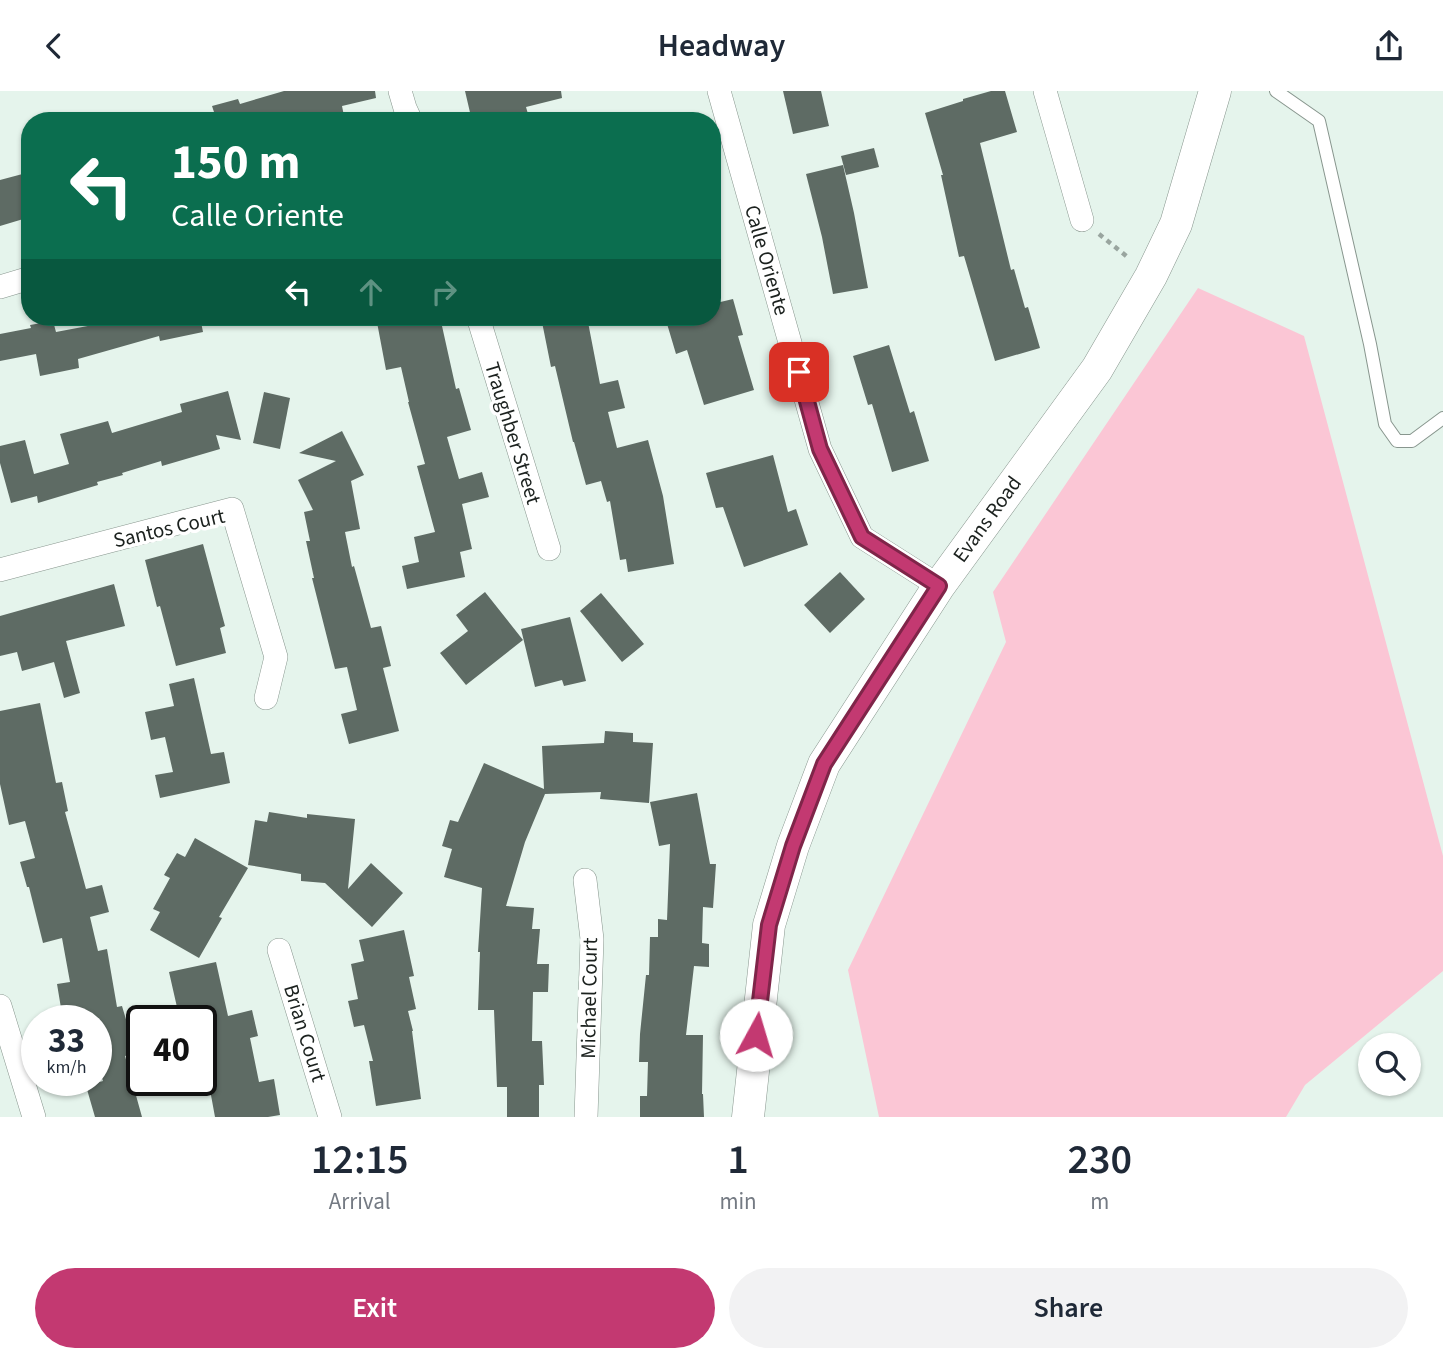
<!DOCTYPE html>
<html lang="en">
<head>
<meta charset="utf-8">
<style>
  body { margin:0; font-family:"Source Sans 3",sans-serif; background:#f2f2f3; color:#1f2937; height:100vh; display:flex; flex-direction:column; font-size:26px; white-space:nowrap }
  * { box-sizing:border-box; margin:0 }
  p { font-size:23px; color:#747a83 }
  .icon { flex:none; width:38px; height:38px; fill:none; stroke:currentColor; stroke-width:2; stroke-linecap:round; stroke-linejoin:round }
  .map { position:relative; height:1026px; overflow:hidden }
  .side { display:flex; flex-direction:column; background:#fff; flex:1 }
  .side>* { flex:none }
  .guide { position:absolute; left:21px; top:21px; width:700px; height:214px; border-radius:28px; box-shadow:0 2px 5px #0004; background:#0b6e4f; color:#fff; overflow:hidden }
  .controls { position:absolute; left:1358px; top:942px; display:grid; gap:14px }
  .controls a { display:grid; place-items:center; width:63px; height:63px; border-radius:50%; background:#fff; box-shadow:0 2px 5px #0004; font-size:35px }
  .speed { position:absolute; left:21px; top:914px; display:flex; gap:14px; font-size:35px; font-weight:700; text-align:center }
  .speed>* { display:grid; place-content:center; width:91px; height:91px; border-radius:50%; background:#fff; box-shadow:0 2px 5px #0004; line-height:1 }
  .speed small { font-size:18px; font-weight:400 }
  .speed .limit { border:4px solid #111; border-radius:10px; background:#fff; color:#111 }
  .pin { position:absolute; display:grid; place-items:center; width:60px; height:60px; color:#fff; margin:-30px; border-radius:14px; box-shadow:0 4px 10px #0006 }
  .me { position:absolute; width:77px; margin:-38px; rotate:6deg; stroke-linejoin:round; filter:drop-shadow(0 0 5px #0008) }
  .turn { display:flex; align-items:center; gap:24px; height:147px; padding:0 35px; font-size:32px }
  .turn .icon { width:91px; height:91px; stroke-width:2.5 }
  .turn b { display:block; font-size:49px; line-height:60px }
  .lanes { display:flex; align-items:center; height:66px; padding:0 35px; background:#0003; justify-content:center; gap:35px; direction:ltr }
  .lanes .off { opacity:.35 }
  .eta { display:flex; justify-content:space-evenly; align-items:center; height:119px; text-align:center }
  .eta b { font-size:42px; font-weight:600; line-height:49px }
  .cta { display:flex; gap:14px; margin-top:auto; padding:14px 35px }
  .cta a { flex:1; height:80px; border-radius:42px; background:#c33971; color:#fff; font-size:28px; font-weight:600; line-height:80px; text-align:center }
  .cta a+a { background:#f2f2f3; color:#1f2937 }
  header { display:flex; justify-content:space-between; align-items:center; height:91px; padding:0 35px; background:#fff; font-size:32px; font-weight:600 }
  .map>svg:first-child { display:block }
  .green { fill:#fbc6d5 }
  .building { fill:#5e6b64 }
  .lines { fill:none; stroke-linecap:round; stroke-linejoin:round }
  .lane-casing { stroke:#88968e; stroke-width:14 }
  .street-casing { stroke:#88968e; stroke-width:24 }
  .secondary-casing { stroke:#88968e; stroke-width:33 }
  .path { stroke:#99a59f; stroke-width:4.5; stroke-dasharray:5 5; stroke-linecap:butt }
  .lane { stroke:#fff; stroke-width:12 }
  .street { stroke:#fff; stroke-width:23 }
  .secondary { stroke:#fff; stroke-width:32 }
  .route-casing { stroke:#7f2549; stroke-width:18 }
  .route { stroke:#c33971; stroke-width:12 }
  .labels { text-anchor:middle; dominant-baseline:central; stroke-width:7; stroke-linejoin:round; paint-order:stroke }
  .street-label { font-size:21px; fill:#1b211e; stroke:#fff }
</style>
</head>
<body>
<header><svg class="icon" aria-label="back" viewBox="0 0 24 24"><path d="M15 5l-7 7 7 7"/></svg>Headway<svg class="icon" aria-label="share" viewBox="0 0 24 24"><path d="M12 15V3M7 8l5-5 5 5M5 13v7h14v-7"/></svg></header>
<div class="map">
<svg width="1443" height="1026" viewBox="0 0 1443 1026">
  <rect width="100%" height="100%" fill="#e5f4ec"/>
  <polygon class="green" points="1198,197 1304,245 1443,765 1443,880 1305,994 1286,1026 879,1026 848,879 1006,551 993,501"/>
  <g class="building">
    <polygon points="284,0 375,0 376,7 342,15 345,30 200,30 200,25 214,21 212,15 238,8 240,13"/>
    <polygon points="465,0 561,0 562,7 526,16 530,30 472,30"/>
    <polygon points="783,0 821,0 829,35 793,43"/>
    <polygon points="991,0 1005,0 1017,41 980,52 1011,179 1014,178 1025,217 1028,216 1040,257 995,270 964,165 959,166 941,84 943,84 925,22 963,10 963,8"/>
    <polygon points="874,57 879,76 846,84 841,65"/>
    <polygon points="843,74 854,122 868,197 833,203 822,146 806,83"/>
    <polygon points="30,81 30,126 0,135 0,89"/>
    <polygon points="733,208 743,244 738,245 754,299 704,314 687,259 676,263 665,226 712,226 712,213"/>
    <polygon points="91,226 200,226 203,241 160,250 159,245 78,268 79,277 40,285 36,263 0,270 0,243 31,237 30,234 53,230 56,241 93,234"/>
    <polygon points="376,226 440,226 456,298 459,297 471,339 447,346 459,388 482,381 489,406 462,413 472,458 460,461 465,486 407,498 402,475 419,471 414,446 435,441 417,375 425,373 408,311 409,311 401,276 386,279"/>
    <polygon points="541,226 587,226 600,293 618,289 625,317 608,321 617,357 648,349 663,405 674,473 628,481 626,468 620,469 610,410 607,411 601,390 586,394 574,351 573,351 555,275 551,276"/>
    <polygon points="889,254 910,322 914,320 929,370 892,381 872,313 868,314 853,265"/>
    <polygon points="228,300 241,349 216,344 220,358 162,375 161,370 122,382 123,384 97,391 98,394 38,412 37,405 11,412 0,372 0,355 25,349 34,383 69,373 60,343 108,330 112,342 182,321 180,313"/>
    <polygon points="264,301 290,307 280,358 253,352"/>
    <polygon points="342,340 364,384 351,390 360,438 345,441 352,476 354,475 371,537 381,535 391,575 383,577 399,640 349,653 341,623 357,619 347,576 335,578 312,487 314,487 306,450 310,450 304,421 313,419 298,389 336,370 299,362"/>
    <polygon points="773,364 788,421 796,418 808,454 744,476 723,416 716,417 706,382"/>
    <polygon points="203,453 225,535 220,537 226,562 176,575 160,515 157,516 145,469"/>
    <polygon points="840,481 865,508 830,542 804,514"/>
    <polygon points="114,493 125,535 66,550 80,602 64,607 54,571 22,580 17,561 0,565 0,525"/>
    <polygon points="485,501 523,549 466,594 440,562 468,540 456,524"/>
    <polygon points="601,502 644,553 622,571 580,520"/>
    <polygon points="570,526 586,590 564,595 562,589 535,596 521,538"/>
    <polygon points="194,587 211,663 224,661 230,692 160,707 155,684 173,681 165,646 151,649 145,621 174,615 169,593"/>
    <polygon points="40,612 56,692 62,691 68,720 65,721 86,798 102,794 109,821 90,826 98,860 107,858 117,916 122,915 136,962 125,965 142,1026 95,1026 86,995 103,990 96,968 96,929 63,929 57,893 70,891 62,847 43,852 29,796 27,796 20,771 35,767 25,730 9,734 0,693 0,620"/>
    <polygon points="605,640 633,642 633,651 653,652 649,712 600,708 601,701 545,703 525,751 506,815 534,817 532,838 540,838 537,873 549,873 548,901 533,901 532,950 542,950 544,994 539,994 539,1026 507,1026 507,996 497,996 494,919 478,919 480,861 478,861 482,797 444,786 452,758 442,755 450,729 458,731 484,672 544,698 542,655 604,652"/>
    <polygon points="697,702 710,773 716,773 713,817 703,816 702,852 709,853 709,876 694,875 686,944 703,944 702,1003 703,1003 704,1026 640,1026 640,1005 647,1005 648,971 639,971 640,943 646,884 649,884 650,846 658,846 658,828 667,829 670,753 659,755 650,711"/>
    <polygon points="269,721 307,727 307,723 355,728 348,798 371,772 403,802 372,836 325,792 301,790 301,783 248,774 255,729 267,731"/>
    <polygon points="195,747 248,777 219,826 222,827 199,867 150,839 160,821 153,818 170,787 164,784 177,762 185,766"/>
    <polygon points="404,839 414,885 409,886 416,918 408,920 413,940 412,940 421,1008 376,1015 369,970 373,970 364,934 354,936 348,910 358,908 351,873 364,870 359,849"/>
    <polygon points="216,871 228,925 252,919 258,945 250,947 259,991 274,988 280,1024 268,1026 215,1026 206,977 201,978 201,920 179,925 169,881"/>
  </g>
  <g class="lines">
    <defs>
      <polyline id="lane" points="1276,0 1319,30 1370,253 1385,333 1397,350 1412,350 1443,327"/>
      <g id="street">
        <polyline points="400,0 405,17 411,30"/>
        <polyline points="719,0 820,358 862,446 939,495"/>
        <polyline points="1045,0 1082,129"/>
        <polyline points="0,196 30,187"/>
        <polyline points="478,226 549,458"/>
        <polyline points="0,479 232,418 276,566 266,607"/>
        <polyline points="585,789 592,848 586,1026"/>
        <polyline points="279,859 330,1026"/>
        <polyline points="0,915 34,1026"/>
      </g>
      <polyline id="secondary" points="748,1026 769,834 793,755 824,673 939,495 1097,278 1151,185 1176,133 1215,0"/>
    </defs>
    <use href="#lane" class="lane-casing"/>
    <use href="#street" class="street-casing"/>
    <use href="#secondary" class="secondary-casing"/>
    <polyline class="path" points="1099,143 1130,168"/>
    <use href="#lane" class="lane"/>
    <use href="#street" class="street"/>
    <use href="#secondary" class="secondary"/>
  </g>
  <g class="lines">
    <defs>
      <polyline id="route" points="756,944 769,834 793,755 824,673 939,495 862,446 820,358 799,281"/>
    </defs>
    <use href="#route" class="route-casing"/>
    <use href="#route" class="route"/>
  </g>
  <g class="labels">
    <g class="street-label">
      <text transform="translate(767 169) rotate(74)">Calle Oriente</text>
      <text transform="translate(513 342) rotate(73)">Traughber Street</text>
      <text transform="translate(987 428) rotate(-54)">Evans Road</text>
      <text transform="translate(169 437) rotate(-13)">Santos Court</text>
      <text transform="translate(589 907) rotate(-89)">Michael Court</text>
      <text transform="translate(305 942) rotate(73)">Brian Court</text>
    </g>
  </g>
</svg>
<div class="controls">
<a><svg class="icon" aria-label="search" viewBox="0 0 24 24"><circle cx="10" cy="10" r="6"/><path d="M15 15l6 6"/></svg></a>
</div>
<div class="speed"><div>33<small>km/h</small></div><div class="limit">40</div></div>
<div class="pin" style="left:799px;top:281px;background:#d93025"><svg class="icon" aria-label="arrive" viewBox="0 0 24 24"><path d="M6 21V4h12l-3 4 3 4H6"/></svg></div>
<svg class="me" style="left:756px;top:944px" viewBox="-20 -20 40 40"><circle r="19" fill="#fff"/><path d="M0-13L10 11 0 6-10 11z" fill="#c33971"/></svg>
<div class="guide">
<div class="turn"><svg class="icon" aria-label="left" viewBox="0 0 24 24"><path d="M17 20v-9H6M10 6l-5 5 5 5"/></svg><div><b>150 m</b>Calle Oriente</div></div>
<div class="lanes"><svg class="icon" aria-label="left" viewBox="0 0 24 24"><path d="M17 20v-9H6M10 6l-5 5 5 5"/></svg><svg class="icon off" aria-label="ahead" viewBox="0 0 24 24"><path d="M12 20V5M6 11l6-6 6 6"/></svg><svg class="icon off" aria-label="right" viewBox="0 0 24 24"><path d="M7 20v-9h11M14 6l5 5-5 5"/></svg></div>
</div>
</div>
<section class="side">
<div class="eta">
<div><b>12:15</b><p>Arrival</p></div>
<div><b>1</b><p>min</p></div>
<div><b>230</b><p>m</p></div>
</div>
<div class="cta"><a>Exit</a><a>Share</a></div>
</section>
</body>
</html>
